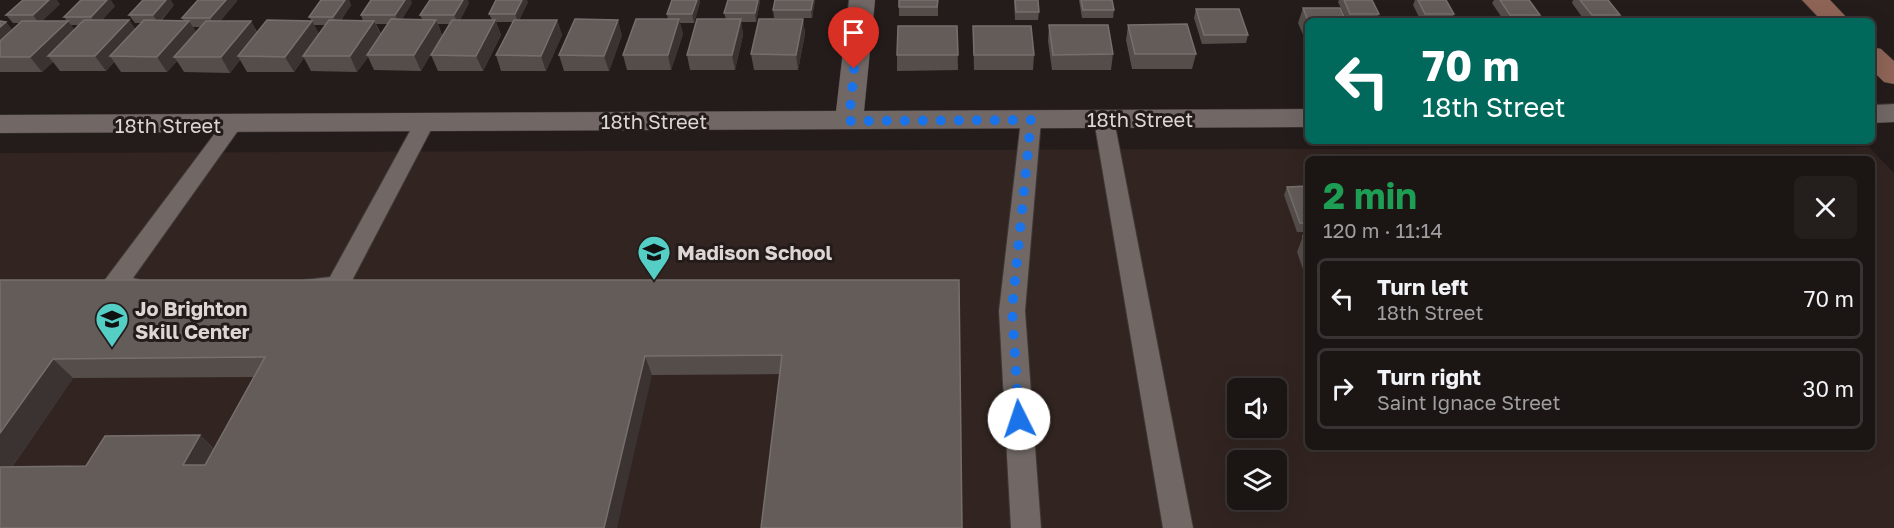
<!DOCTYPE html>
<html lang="en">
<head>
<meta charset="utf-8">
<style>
  body { margin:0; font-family:"Golos Text",sans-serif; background:#241e1d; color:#f1f3f6; height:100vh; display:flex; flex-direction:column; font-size:22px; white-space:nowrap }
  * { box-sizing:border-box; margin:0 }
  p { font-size:20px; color:#a09fa0 }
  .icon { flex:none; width:33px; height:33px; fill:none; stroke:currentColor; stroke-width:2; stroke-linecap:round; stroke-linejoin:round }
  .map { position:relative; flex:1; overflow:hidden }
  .drawer { position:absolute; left:1305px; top:156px; width:570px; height:294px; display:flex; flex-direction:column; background:#1b1514; border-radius:9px; box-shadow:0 6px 24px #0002,0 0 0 2px #393434 }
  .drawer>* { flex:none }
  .top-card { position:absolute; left:1305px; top:18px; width:570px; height:126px; border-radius:9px; box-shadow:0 6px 24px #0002,0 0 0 2px #393434; background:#00695c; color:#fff; overflow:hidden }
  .controls { position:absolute; left:1227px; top:378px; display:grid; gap:12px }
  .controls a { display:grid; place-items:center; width:60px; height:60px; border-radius:9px; background:#1b1514; box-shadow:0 6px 24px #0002,0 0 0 2px #393434; font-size:30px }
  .pin { position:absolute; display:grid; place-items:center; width:51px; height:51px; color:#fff; margin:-62px -26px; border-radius:50% 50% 50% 0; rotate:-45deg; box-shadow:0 0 6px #0007 }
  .pin .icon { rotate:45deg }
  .me { position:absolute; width:66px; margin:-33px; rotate:356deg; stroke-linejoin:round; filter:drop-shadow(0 0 4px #0008) }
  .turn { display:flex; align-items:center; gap:21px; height:126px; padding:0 18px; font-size:27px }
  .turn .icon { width:78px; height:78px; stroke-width:2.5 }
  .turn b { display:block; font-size:42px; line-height:51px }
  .round { display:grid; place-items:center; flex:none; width:63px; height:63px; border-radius:9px; background:#241e1d }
  .head { display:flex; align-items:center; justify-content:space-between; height:102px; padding:0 18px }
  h1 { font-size:36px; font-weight:700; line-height:45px; color:#1e9e55 }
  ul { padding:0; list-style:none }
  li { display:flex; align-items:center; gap:18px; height:81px; margin:0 12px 9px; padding:0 6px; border:3px solid #393434; border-radius:9px }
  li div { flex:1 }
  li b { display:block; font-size:22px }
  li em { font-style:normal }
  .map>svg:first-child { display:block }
  .built { fill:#322521; fill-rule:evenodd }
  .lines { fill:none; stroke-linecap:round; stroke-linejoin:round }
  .service-casing { stroke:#3f3937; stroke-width:2 }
  .minor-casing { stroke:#3f3937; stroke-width:1 }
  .secondary-casing { stroke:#3f3937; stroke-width:1 }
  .service { fill:#716865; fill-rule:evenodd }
  .minor { fill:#716865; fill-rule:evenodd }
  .secondary { fill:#8e6456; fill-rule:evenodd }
  .wall { fill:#554d4a; fill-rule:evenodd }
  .shaded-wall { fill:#3b3331 }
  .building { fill:#645c59; stroke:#766f6d; stroke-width:1.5 }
  .route { stroke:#1a73e8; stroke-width:10; stroke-dasharray:0 18 }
  .labels { text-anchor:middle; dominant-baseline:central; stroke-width:6; stroke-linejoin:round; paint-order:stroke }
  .street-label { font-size:20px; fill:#dcd6d5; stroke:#241c1a }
  .poi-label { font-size:20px; font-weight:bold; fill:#dcd6d5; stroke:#241c1a; text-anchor:start }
</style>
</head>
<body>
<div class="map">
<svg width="1894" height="528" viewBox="0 0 1894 528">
  <rect width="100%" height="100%" fill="#241c1a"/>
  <path class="built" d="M 1869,147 L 1894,173 L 1894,528 L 0,528 L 0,153 ZM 1308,159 L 1872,159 L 1872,447 L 1308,447 ZM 1238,388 L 1276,388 L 1276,428 L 1238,428 ZM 1238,460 L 1276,460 L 1276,500 L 1238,500 Z"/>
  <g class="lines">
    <defs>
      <g id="service">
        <polygon points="1031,113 1038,115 1041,120 1025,311 1041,528 1011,528 999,311 1021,120 1024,115"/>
        <polygon points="1104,113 1111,115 1114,120 1193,528 1163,528 1094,120 1097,115"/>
        <path d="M 425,115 L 432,117 L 435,122 L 346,292 C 332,297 318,297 304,292 L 301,286 L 304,280 L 330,277 L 415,122 L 418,117 Z"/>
        <path d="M 232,118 L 239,120 L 242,125 L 133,278 L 144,281 L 147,287 L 144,293 C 131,297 117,297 104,293 L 101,287 L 104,281 L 225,120 Z"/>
      </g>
      <g id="minor">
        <polygon points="849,0 875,0 864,111 1308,109 1308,127 0,133 0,115 836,111"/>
        <polygon points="1894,104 1894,122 1872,123 1872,105"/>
      </g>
      <g id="secondary">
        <polygon points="1802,0 1830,0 1850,21 1822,21"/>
        <polygon points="1872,47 1881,49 1894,61 1894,84 1884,82 1872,70"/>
      </g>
    </defs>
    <use href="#service" class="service-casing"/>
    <use href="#minor" class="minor-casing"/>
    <use href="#secondary" class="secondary-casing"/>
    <use href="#service" class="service"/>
    <use href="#minor" class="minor"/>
    <use href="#secondary" class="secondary"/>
  </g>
  <g class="wall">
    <path d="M 198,0 L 236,0 L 237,1 L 220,21 L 251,21 L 257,32 L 312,21 L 309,17 L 321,0 L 349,0 L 351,5 L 341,20 L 363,21 L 361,15 L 412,3 L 402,19 L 422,19 L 420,15 L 469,3 L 460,20 L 492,20 L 489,14 L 528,2 L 519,20 L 557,20 L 562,35 L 546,71 L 501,71 L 496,55 L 513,22 L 496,22 L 501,35 L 483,71 L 438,71 L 431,55 L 450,24 L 438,24 L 442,35 L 421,71 L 374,70 L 368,57 L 357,72 L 311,71 L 304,58 L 294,72 L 247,72 L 240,60 L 230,73 L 184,72 L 177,61 L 167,72 L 121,72 L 114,62 L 106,71 L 60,71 L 53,62 L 42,72 L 0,72 L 0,21 L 6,22 L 12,30 L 19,23 L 13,23 L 6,15 L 60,4 L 42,21 L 67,21 L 64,17 L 115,6 L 102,20 L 129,20 L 135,29 L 141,23 L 135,23 L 129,15 L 174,5 L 161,21 L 184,21 L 182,18 ZM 376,24 L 388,24 L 381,34 ZM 71,25 L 78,25 L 74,30 ZM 314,25 L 326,25 L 319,34 ZM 193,27 L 201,27 L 196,32 Z"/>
    <polygon points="672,0 700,0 700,2 694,23 680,23 683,34 671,70 627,70 623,55 668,19 667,14"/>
    <polygon points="775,0 815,0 812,18 774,18 773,10"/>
    <polygon points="938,0 938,16 899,16 899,7"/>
    <polygon points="1014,0 1038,0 1039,12 1038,20 1015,20"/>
    <polygon points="1079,0 1112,0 1114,10 1113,18 1082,18"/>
    <polygon points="1339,0 1372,0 1379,14 1376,21 1347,21 1338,2"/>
    <polygon points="1415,0 1446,0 1454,14 1451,21 1421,21 1413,5"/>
    <polygon points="1494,0 1529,0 1540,15 1537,21 1504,21 1492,3"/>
    <polygon points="1573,0 1608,0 1620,15 1616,21 1585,21 1572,3"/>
    <polygon points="760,1 756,22 741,22 743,35 735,70 690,70 687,55 726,19 724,13"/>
    <polygon points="1303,8 1308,21 1308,46 1298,23"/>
    <polygon points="1196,9 1248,35 1246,43 1202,44 1194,18"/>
    <polygon points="803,19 805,34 798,70 754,70 751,54"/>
    <polygon points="1049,25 1113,54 1111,70 1052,70 1048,41"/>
    <polygon points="1128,25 1196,54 1192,69 1132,69 1126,40"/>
    <polygon points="957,26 958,70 897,71 897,55"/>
    <polygon points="973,26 1034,55 1033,70 974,70"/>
    <polygon points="622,35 609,71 564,71 559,55"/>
    <polygon points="1308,186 1308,232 1297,232 1284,195 1287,187"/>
    <polygon points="1303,236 1308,236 1308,284 1297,252"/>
    <path d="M 0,280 L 959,280 L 780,374 L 652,375 L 0,528 ZM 254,377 L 214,449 L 200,435 L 86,466 L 12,467 L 73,378 Z"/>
  </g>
  <g class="shaded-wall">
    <polygon points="49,0 57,0 60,4 39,24 33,15"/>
    <polygon points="107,0 111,0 115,6 97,25 91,17"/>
    <polygon points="166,0 171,0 174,5 158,23 153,15"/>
    <polygon points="226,0 236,0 237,1 216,27 210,18"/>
    <polygon points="345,0 349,0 351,5 337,25 333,17"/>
    <polygon points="405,0 411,0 412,3 399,24 395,15"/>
    <polygon points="463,0 468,0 469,3 458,24 454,15"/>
    <polygon points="522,0 527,0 528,2 518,22 515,14"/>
    <polygon points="697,0 700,0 700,2 694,23 692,14"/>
    <polygon points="758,0 760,0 760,1 756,22 755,13"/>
    <polygon points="813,0 815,0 812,18 811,10"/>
    <polygon points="679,19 683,34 671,70 668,55"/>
    <polygon points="741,19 743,35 735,70 732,55"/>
    <polygon points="803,19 805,34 798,70 796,55"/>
    <polygon points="129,20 139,35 110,56 114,62 106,71 95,56"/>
    <polygon points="436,20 442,35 421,71 414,55"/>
    <polygon points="495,20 501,35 483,71 476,56"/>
    <polygon points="557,20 562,35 546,71 541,56"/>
    <polygon points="618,20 622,35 609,71 604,56"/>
    <polygon points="68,21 79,36 48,56 53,62 42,72 30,57"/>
    <polygon points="189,21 199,36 174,57 177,61 167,72 157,57"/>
    <polygon points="251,21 259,37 238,56 240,60 230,73 221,57"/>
    <polygon points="312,21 320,36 303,56 304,58 294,72 285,57"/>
    <polygon points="374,21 381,36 367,55 368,57 357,72 350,56"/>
    <polygon points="6,22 17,37 0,53 0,27"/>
    <polygon points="645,356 652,375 617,528 604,528"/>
    <polygon points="53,359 73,378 0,484 0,433"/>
    <polygon points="200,435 218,454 201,484 183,465"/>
  </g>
  <g class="building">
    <polygon points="23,0 49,0 33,15 6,15"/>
    <polygon points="81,0 107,0 91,17 64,17"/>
    <polygon points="143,0 166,0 153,15 129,15"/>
    <polygon points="198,0 226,0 210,18 182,18"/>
    <polygon points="321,0 345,0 333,17 309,17"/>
    <polygon points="371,0 405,0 395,15 361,15"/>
    <polygon points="430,0 463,0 454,15 420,15"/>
    <polygon points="496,0 522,0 515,14 489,14"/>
    <polygon points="672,0 697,0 692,14 667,14"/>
    <polygon points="728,0 758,0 755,13 724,13"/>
    <polygon points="775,0 813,0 811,10 773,10"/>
    <polygon points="899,0 938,0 937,7 899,7"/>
    <polygon points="1015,0 1038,0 1039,12 1016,12"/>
    <polygon points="1081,0 1112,0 1114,10 1083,10"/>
    <polygon points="1344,0 1372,0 1379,14 1350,14"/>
    <polygon points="1418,0 1446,0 1454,14 1425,14"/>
    <polygon points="1500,0 1529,0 1540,15 1510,15"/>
    <polygon points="1580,0 1608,0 1620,15 1592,15"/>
    <polygon points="1303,8 1340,8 1346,21 1308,21"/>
    <polygon points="1196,9 1239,9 1248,35 1204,35"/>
    <polygon points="391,19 436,20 414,55 367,55"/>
    <polygon points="575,19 618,20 604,56 559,55"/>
    <polygon points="636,19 679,19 668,55 623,55"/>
    <polygon points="697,19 741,19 732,55 687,55"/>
    <polygon points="759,19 803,19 796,55 751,54"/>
    <polygon points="84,20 129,20 95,56 48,56"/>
    <polygon points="144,20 189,21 157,57 110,56"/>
    <polygon points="267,20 312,21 285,57 238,56"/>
    <polygon points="329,20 374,21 350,56 303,56"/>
    <polygon points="452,20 495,20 476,56 431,55"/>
    <polygon points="514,20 557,20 541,56 496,55"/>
    <polygon points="0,21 6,22 0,27"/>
    <polygon points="22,21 68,21 30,57 0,57 0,41"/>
    <polygon points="206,21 251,21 221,57 174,57"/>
    <polygon points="1187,24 1196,54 1135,54 1128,25"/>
    <polygon points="1049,25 1108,25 1113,54 1053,55"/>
    <polygon points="898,26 957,26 958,55 897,55"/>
    <polygon points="973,26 1031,26 1034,55 974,55"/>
    <polygon points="1308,186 1308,223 1300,223 1287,187"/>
    <polygon points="1303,236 1308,236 1308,252"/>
    <polygon points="0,280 959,280 962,528 761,528 782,355 645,356 604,528 0,528 0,467 86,466 105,436 200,435 183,465 205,465 265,357 53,359 0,433"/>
  </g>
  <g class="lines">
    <polyline class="route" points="854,69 849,121 1031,120 1012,310 1019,419"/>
  </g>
  <defs>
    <symbol id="school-pin" viewBox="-11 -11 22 30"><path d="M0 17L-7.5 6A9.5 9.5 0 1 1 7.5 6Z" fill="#55cec5" stroke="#241c1a"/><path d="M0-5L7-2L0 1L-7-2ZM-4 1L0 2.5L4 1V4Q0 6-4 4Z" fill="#111"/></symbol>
  </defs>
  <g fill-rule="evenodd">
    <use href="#school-pin" x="635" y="233" width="38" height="52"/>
    <use href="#school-pin" x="93" y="300" width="38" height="52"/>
  </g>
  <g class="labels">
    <g class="street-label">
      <text x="1140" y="119">18th Street</text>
      <text x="654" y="121">18th Street</text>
      <text x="168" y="125">18th Street</text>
    </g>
    <g class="poi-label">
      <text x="677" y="252">Madison School</text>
      <text x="135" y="308">Jo Brighton<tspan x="135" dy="23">Skill Center</tspan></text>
    </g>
  </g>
</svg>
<div class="controls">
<a><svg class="icon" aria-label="sound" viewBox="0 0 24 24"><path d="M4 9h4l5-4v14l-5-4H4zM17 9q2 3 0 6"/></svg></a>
<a><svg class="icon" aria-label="layers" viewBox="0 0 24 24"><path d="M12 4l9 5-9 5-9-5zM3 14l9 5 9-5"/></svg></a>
</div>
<div class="pin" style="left:854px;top:69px;background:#d93025"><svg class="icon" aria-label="arrive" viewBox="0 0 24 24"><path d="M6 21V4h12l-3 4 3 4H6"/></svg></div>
<svg class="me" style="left:1019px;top:419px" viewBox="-20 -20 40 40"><circle r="19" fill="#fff"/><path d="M0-13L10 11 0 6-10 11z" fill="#1a73e8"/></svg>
<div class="top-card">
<div class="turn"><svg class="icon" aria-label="left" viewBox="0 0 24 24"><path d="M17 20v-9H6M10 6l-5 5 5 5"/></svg><div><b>70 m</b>18th Street</div></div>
</div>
<section class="drawer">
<div class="head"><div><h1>2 min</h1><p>120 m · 11:14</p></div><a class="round"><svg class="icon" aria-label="close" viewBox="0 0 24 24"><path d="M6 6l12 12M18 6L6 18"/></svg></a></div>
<ul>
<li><svg class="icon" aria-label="left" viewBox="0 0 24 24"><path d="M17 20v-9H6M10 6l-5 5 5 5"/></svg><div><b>Turn left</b><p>18th Street</p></div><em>70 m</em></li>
<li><svg class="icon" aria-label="right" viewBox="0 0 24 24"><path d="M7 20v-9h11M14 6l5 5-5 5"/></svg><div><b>Turn right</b><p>Saint Ignace Street</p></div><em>30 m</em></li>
</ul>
</section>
</div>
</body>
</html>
